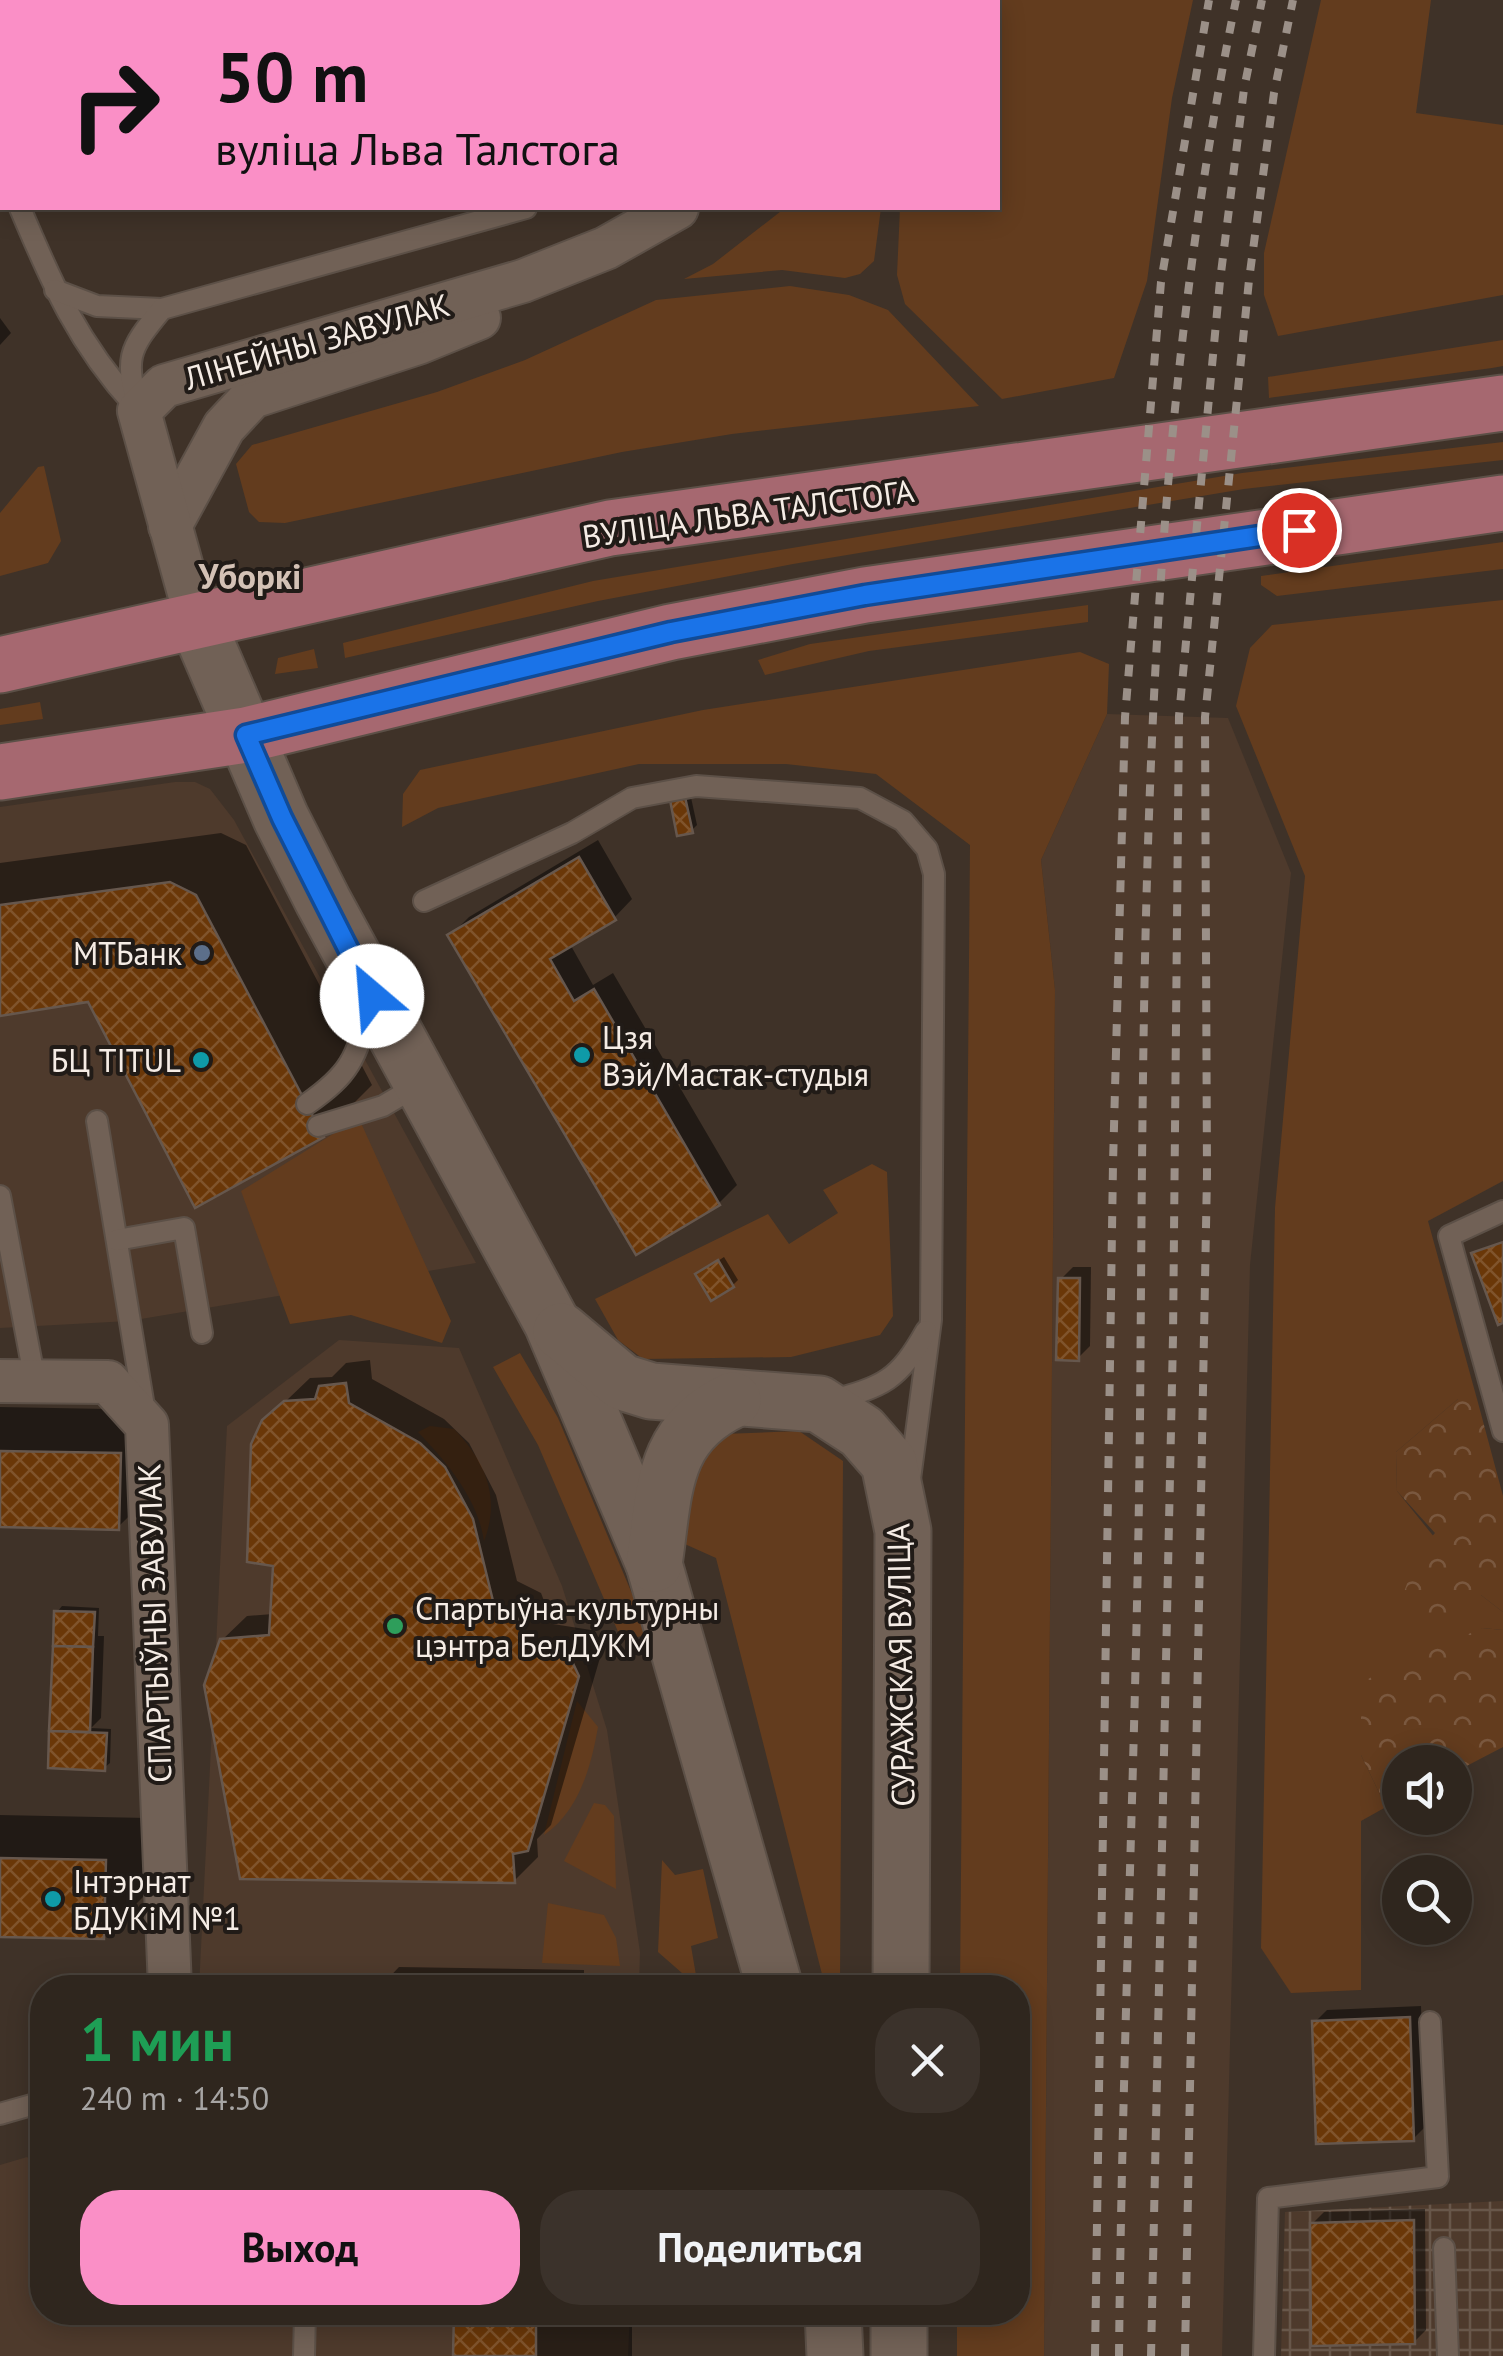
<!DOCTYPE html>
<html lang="ru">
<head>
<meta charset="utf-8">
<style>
  body { margin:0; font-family:"PT Sans",sans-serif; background:#3b322b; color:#f1f3f6; height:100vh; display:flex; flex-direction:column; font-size:38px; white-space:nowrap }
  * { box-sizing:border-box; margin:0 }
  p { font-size:32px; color:#a7a5a4 }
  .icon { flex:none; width:55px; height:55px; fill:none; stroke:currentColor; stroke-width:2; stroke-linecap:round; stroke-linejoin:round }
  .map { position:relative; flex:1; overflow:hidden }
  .details { position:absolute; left:30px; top:1975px; width:1000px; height:350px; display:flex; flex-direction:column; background:#2f261e; border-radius:40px; box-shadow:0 5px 25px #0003,0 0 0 2px #4a433c }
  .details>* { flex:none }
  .top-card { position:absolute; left:0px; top:0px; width:1000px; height:210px; box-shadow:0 5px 25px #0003,0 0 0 2px #4a433c; background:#fa8fc6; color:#111; overflow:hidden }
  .buttons { position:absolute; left:1382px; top:1745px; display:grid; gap:20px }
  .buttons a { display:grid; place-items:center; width:90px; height:90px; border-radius:50%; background:#2f261e; box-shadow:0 5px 25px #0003,0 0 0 2px #4a433c; font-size:50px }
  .pin { position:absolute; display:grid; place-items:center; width:85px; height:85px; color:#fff; margin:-42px; border:5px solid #fff; border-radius:50%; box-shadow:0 2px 10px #0007 }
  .me { position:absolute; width:110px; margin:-55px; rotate:333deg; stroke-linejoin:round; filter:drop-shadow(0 0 8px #0008) }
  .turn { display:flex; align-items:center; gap:35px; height:210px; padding:0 50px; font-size:45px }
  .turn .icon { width:130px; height:130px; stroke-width:2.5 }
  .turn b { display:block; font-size:70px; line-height:85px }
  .round { display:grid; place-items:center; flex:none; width:105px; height:105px; border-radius:40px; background:#3b322b }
  .summary { display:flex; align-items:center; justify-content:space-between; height:170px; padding:0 50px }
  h1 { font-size:60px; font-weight:600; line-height:75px; color:#1e9e55 }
  .primary-button { display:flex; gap:20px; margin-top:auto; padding:20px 50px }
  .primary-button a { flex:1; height:115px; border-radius:40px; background:#fa8fc6; color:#111; font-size:40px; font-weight:600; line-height:115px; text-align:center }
  .primary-button a+a { background:#3b322b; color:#f1f3f6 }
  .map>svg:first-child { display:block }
  .built { fill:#4e3a2c }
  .industrial { fill:url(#industrial-grid) }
  .grass { fill:#633c1e }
  .forest { fill:url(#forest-crowns) }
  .shadow { fill:#0007 }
  .building { fill:url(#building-cross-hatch); stroke:#66574d; stroke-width:2.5 }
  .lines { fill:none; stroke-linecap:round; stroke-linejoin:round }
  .service-casing { stroke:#5c5047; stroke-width:24 }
  .minor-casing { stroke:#5c5047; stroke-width:46 }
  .secondary-casing { stroke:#5c5047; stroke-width:59 }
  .primary-casing { stroke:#5c5047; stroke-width:59 }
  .service { stroke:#716156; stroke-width:20 }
  .minor { stroke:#716156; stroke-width:42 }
  .secondary { stroke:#716156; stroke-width:55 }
  .primary { stroke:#a66870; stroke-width:55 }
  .rail { stroke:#9b9088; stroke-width:8; stroke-dasharray:12 12; stroke-linecap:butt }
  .route-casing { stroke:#114b97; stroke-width:25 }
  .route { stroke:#1a73e8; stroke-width:18 }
  .service-dot { fill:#5c6f8a; stroke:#211b17; stroke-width:4 }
  .culture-dot { fill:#0f9aa8; stroke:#211b17; stroke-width:4 }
  .leisure-dot { fill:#2e9e5b; stroke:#211b17; stroke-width:4 }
  .labels { text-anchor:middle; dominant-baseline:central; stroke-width:8; stroke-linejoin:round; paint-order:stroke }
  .street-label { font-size:32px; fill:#f5ece5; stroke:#211b17 }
  .poi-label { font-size:32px; fill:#f5ece5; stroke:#211b17; text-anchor:start }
  .neighbourhood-label { font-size:35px; font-weight:bold; fill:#d4c2b6; stroke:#211b17 }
</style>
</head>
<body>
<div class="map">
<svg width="1503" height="2356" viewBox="0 0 1503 2356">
  <defs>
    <pattern id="industrial-grid" width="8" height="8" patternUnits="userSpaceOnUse" patternTransform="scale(2.5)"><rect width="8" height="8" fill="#4e3a2c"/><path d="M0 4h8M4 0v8" fill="none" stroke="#68574a"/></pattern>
    <pattern id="forest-crowns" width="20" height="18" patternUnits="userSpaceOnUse" patternTransform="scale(2.5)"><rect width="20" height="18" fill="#633c1e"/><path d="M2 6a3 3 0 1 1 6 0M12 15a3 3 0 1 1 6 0" fill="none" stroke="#7a583f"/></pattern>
    <pattern id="building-cross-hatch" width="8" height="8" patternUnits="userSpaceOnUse" patternTransform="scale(2.5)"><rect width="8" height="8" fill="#6a3708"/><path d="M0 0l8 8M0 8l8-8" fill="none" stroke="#80542c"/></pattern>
  </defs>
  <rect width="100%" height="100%" fill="#3f3228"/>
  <g class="built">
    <polygon points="1107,714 1228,718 1291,873 1250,1265 1222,2356 1044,2356 1055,990 1041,860"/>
    <polygon points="175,782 195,782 210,789 234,820 476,1263 129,1321 0,1328 0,807"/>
    <polygon points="339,1340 459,1348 562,1586 607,1730 640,1952 639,1987 199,1988 227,1426"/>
    <polygon points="27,2157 42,2169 42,2312 630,2313 628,2356 0,2356 0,2165"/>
  </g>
  <polygon class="industrial" points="1503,2201 1503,2356 1281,2356 1285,2212"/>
  <g class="grass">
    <polygon points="943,0 1193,0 1172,98 1147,281 1114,378 1002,399 905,304 897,275 900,208 998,208 998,2"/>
    <polygon points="1321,0 1431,0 1416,113 1503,125 1503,295 1278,336 1264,295 1264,253"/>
    <polygon points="785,208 881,208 874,261 860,274 845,278 782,270 684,279 713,264"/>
    <polygon points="790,286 849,295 888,310 979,406 732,434 622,452 285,523 259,522 249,512 236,464 252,445 437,392 525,360 656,300"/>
    <polygon points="1503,340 1503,366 1492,368 1269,398 1268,377"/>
    <polygon points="1503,442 1503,460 1244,489 793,564 598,601 345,658 343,643 593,581 1242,473"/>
    <polygon points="44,466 61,541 48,563 0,576 0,513 38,467"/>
    <polygon points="1503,542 1503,569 1277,596 1261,585 1261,576"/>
    <polygon points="1503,600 1503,1181 1428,1221 1477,1399 1458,1399 1396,1452 1397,1491 1481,1595 1503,1612 1503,1630 1482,1628 1361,1755 1386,1807 1361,1821 1361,1990 1291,1993 1261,1948 1275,1208 1305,876 1236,706 1250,648 1272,625"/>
    <polygon points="1088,605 1088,622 869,651 765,675 758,660 810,644"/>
    <polygon points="314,649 318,668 275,674 278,658"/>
    <polygon points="1080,652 1109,664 1107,714 1041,860 1055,990 1044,2356 957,2356 957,2313 1018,2312 1018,1988 960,1987 970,845 876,774 786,764 639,764 438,808 402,827 403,794 420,770 703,710"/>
    <polygon points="40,702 43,719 0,725 0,709"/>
    <polygon points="361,1123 451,1321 442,1343 351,1315 290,1324 241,1191 341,1129"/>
    <polygon points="872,1164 887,1172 893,1316 880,1335 791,1357 643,1359 618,1340 595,1299 768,1214 789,1244 838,1213 823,1190"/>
    <polygon points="520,1353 558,1418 649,1634 622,1641 538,1445 493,1367"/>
    <path d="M 430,1426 L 454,1429 C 485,1461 501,1497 484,1541 C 478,1499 447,1462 418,1432 Z"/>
    <polygon points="799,1431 843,1461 840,1987 800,1987 824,1982 716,1558 678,1541 688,1467 723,1434"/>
    <path d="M 577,1701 L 598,1727 C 591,1767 579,1811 544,1835 Z"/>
    <polygon points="594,1803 605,1805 614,1816 616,1889 564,1861"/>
    <polygon points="662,1860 675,1875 703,1869 718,1938 691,1946 698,1987 658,1952"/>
    <polygon points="548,1903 604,1915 616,1938 620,1966 542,1963"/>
    <polygon points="352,1977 630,1987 350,1987"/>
  </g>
  <g class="forest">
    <polygon points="1458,1399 1477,1399 1503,1496 1503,1612 1481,1595 1447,1617 1415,1620 1400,1603 1419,1551 1435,1533 1397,1491 1396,1452"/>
    <polygon points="1482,1628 1503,1630 1503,1747 1455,1772 1455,1762 1400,1762 1400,1800 1386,1807 1361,1755 1361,1682"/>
  </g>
  <g class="shadow">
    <polygon points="0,318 11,333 0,345"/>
    <polygon points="690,793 697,825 691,831 672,801"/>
    <polygon points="221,833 246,845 372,1085 322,1135 89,999 0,1014 0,863"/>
    <polygon points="598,840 632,899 614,918 570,944 593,985 613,973 737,1185 719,1203 636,1251 451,935 469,917"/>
    <polygon points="724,1257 738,1280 733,1285 704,1270"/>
    <polygon points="1073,1267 1091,1267 1090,1346 1078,1358 1061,1279"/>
    <polygon points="370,1360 372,1379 444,1419 469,1443 496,1495 517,1581 541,1593 553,1624 591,1630 602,1651 551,1825 537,1839 538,1857 514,1881 222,1640 247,1616 273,1614 276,1564 264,1422 310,1378 332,1377 346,1363"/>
    <polygon points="0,1407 163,1410 162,1484 118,1527 0,1525"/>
    <polygon points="62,1606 99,1608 98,1636 104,1636 101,1718 91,1728 111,1729 110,1763 104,1768 50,1766 57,1612"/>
    <polygon points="0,1815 148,1818 147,1893 103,1937 0,1935"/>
    <polygon points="399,1967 584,1970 584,1988 379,1988"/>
    <polygon points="1421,2006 1425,2127 1413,2139 1315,2022 1327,2010"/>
    <polygon points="1425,2209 1426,2330 1414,2342 1312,2224 1324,2212"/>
    <polygon points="456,2312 578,2312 578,2319 632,2320 632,2356 455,2356"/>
  </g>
  <g class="building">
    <polygon points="685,797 693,833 677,836 670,800"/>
    <polygon points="579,857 616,920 550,959 574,1001 594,989 720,1205 636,1255 447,935"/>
    <polygon points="170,882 196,895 324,1137 195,1208 88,1002 0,1016 0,905"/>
    <polygon points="1503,1242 1503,1323 1498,1325 1471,1253"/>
    <polygon points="718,1260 734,1287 711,1301 695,1274"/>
    <polygon points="1058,1278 1080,1278 1079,1361 1056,1360"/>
    <polygon points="346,1383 349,1403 420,1443 445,1467 473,1519 494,1605 517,1617 529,1647 568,1653 579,1676 528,1851 513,1854 515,1883 240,1879 204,1685 220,1639 269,1635 273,1566 247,1562 251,1444 262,1420 284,1401 315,1399 319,1386"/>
    <polygon points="0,1451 121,1453 119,1530 0,1527"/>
    <polygon points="54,1611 95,1612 93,1647 53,1646"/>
    <polygon points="53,1646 93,1647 90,1732 49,1731"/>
    <polygon points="49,1731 107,1733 105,1771 48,1768"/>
    <polygon points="0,1858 106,1860 104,1939 0,1937"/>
    <polygon points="1410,2017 1414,2141 1316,2144 1312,2021"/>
    <polygon points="1414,2220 1415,2344 1311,2346 1310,2223"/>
    <polygon points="92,2312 266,2312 266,2320 92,2317"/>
    <polygon points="454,2312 536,2312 536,2356 453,2356"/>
  </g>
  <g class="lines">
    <defs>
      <g id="service">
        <polyline points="298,0 301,2"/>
        <polyline points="466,0 468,2"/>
        <polyline points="752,0 753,2"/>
        <polyline points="0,160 2,166"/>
        <path d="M 20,208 C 52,284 78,344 135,406"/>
        <polyline points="55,290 97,306 162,309"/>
        <path d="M 139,411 C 125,358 127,351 162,309 L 526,208"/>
        <polyline points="424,901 572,833 632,798 696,786 860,798 903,821 927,849 934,874 931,1320 910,1479"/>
        <path d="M 307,1104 C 350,1074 356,1059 369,1008"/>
        <polyline points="97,1121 145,1413"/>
        <polyline points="318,1126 383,1106 422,1083"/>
        <polyline points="0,1196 35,1381"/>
        <polyline points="1503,1211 1449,1236 1503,1431"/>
        <polyline points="117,1240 184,1228 202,1333"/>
        <path d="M 830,1401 C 884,1386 898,1381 926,1331"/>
        <polyline points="0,2114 42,2102"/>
        <polyline points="1444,2248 1448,2356"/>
        <polyline points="304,2356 305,2312"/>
        <polyline points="1264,2356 1268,2198 1438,2177 1430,2022"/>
      </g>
      <g id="minor">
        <polyline points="896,2 898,0"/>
        <polyline points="170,526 224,427 252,397 418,343 479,318"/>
        <polyline points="197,622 139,411 164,386 523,281 606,248 677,208"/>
        <polyline points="0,1381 108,1382 147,1425 170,1988"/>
      </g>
      <g id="secondary">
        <polyline points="197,622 281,818 323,901 552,1323 654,1564 775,1988"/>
        <polyline points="561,1331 622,1382 651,1391 819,1404 862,1432 889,1463 903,1531 901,1988"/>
        <path d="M 654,1564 C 665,1492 660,1434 733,1400"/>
        <polyline points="833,2312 835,2356"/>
        <polyline points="899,2356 899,2312"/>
      </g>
      <g id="primary">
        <polyline points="0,665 610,528 1503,403"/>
        <polyline points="0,772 246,735 671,632 865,595 1503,503"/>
      </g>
    </defs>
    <use href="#service" class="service-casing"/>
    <use href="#minor" class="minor-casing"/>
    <use href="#secondary" class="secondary-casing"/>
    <use href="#primary" class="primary-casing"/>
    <use href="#service" class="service"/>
    <use href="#minor" class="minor"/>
    <use href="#secondary" class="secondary"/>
    <use href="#primary" class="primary"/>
    <g class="rail">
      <polyline points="1095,2356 1113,1164 1125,717 1161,282 1209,0"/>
      <path d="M 1119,2356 C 1122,2043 1137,1731 1140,1419 C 1144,945 1140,466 1236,0"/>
      <polyline points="1151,2356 1173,1337 1179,716 1220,281 1244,89 1262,0"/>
      <polyline points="1185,2356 1207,1174 1205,717 1249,280 1274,93 1293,0"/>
    </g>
  </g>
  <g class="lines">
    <defs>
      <polyline id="route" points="372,996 282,818 246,735 671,632 865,595 1299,530"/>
    </defs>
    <use href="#route" class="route-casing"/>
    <use href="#route" class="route"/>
  </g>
  <circle class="service-dot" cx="202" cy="953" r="10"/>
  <g class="culture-dot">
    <circle cx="582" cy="1055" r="10"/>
    <circle cx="201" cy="1060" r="10"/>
    <circle cx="53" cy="1899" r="10"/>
  </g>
  <circle class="leisure-dot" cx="395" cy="1626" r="10"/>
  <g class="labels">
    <g class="street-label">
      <text transform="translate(317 341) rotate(-16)">ЛІНЕЙНЫ ЗАВУЛАК</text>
      <text transform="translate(748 513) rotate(-8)">ВУЛІЦА ЛЬВА ТАЛСТОГА</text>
      <text transform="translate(154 1623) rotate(-92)">СПАРТЫЎНЫ ЗАВУЛАК</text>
      <text transform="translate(900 1665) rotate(-91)">СУРАЖСКАЯ ВУЛІЦА</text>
    </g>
    <g class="poi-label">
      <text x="182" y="953" text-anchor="end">МТБанк</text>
      <text x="602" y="1037">Цзя<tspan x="602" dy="37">Вэй/Мастак-студыя</tspan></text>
      <text x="181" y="1060" text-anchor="end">БЦ TITUL</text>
      <text x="415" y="1608">Спартыўна-культурны<tspan x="415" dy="37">цэнтра БелДУКМ</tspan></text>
      <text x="73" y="1881">Інтэрнат<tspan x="73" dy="37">БДУКіМ №1</tspan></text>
    </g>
    <g class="neighbourhood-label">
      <text x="250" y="576">Уборкі</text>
    </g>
  </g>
</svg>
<div class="buttons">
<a><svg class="icon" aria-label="sound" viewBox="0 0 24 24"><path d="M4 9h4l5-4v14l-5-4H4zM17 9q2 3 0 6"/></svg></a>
<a><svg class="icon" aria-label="search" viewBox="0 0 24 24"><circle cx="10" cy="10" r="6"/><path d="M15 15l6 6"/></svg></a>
</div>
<div class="pin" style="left:1299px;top:530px;background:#d93025"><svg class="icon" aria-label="arrive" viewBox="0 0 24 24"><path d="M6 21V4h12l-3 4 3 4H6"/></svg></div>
<svg class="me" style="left:372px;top:996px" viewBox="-20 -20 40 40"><circle r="19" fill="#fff"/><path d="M0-13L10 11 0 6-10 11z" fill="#1a73e8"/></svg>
<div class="top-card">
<div class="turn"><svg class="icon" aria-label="right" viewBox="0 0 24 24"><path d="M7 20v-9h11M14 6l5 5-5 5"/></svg><div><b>50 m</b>вуліца Льва Талстога</div></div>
</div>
<section class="details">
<div class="summary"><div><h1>1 мин</h1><p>240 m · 14:50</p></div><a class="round"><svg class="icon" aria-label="close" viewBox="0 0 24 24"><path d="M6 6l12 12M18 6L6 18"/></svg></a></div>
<div class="primary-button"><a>Выход</a><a>Поделиться</a></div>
</section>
</div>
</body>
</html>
